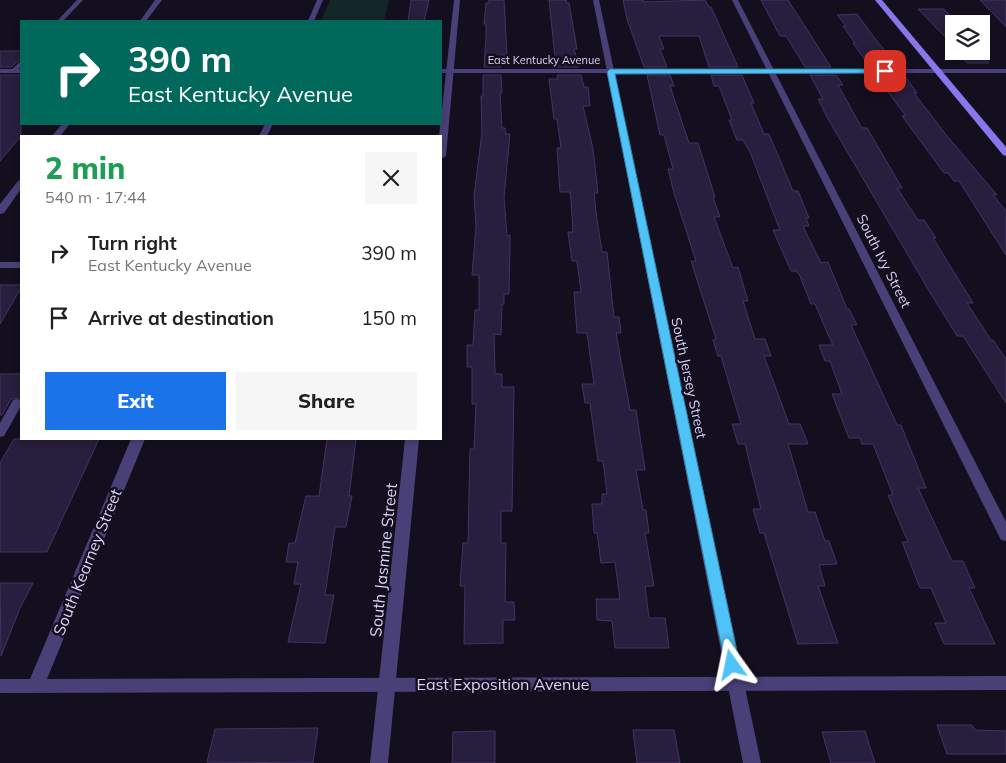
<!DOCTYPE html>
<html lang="en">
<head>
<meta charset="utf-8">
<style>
  body { margin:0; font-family:Mulish,sans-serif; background:#f6f6f6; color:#202124; height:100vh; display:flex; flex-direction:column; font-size:19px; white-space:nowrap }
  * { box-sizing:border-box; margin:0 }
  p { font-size:16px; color:#757577 }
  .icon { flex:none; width:28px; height:28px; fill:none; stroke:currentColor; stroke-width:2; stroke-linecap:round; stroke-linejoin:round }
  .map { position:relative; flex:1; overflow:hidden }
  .sheet { position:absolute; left:20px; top:135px; width:422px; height:305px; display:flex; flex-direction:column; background:#fff; border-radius:0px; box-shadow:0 2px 8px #0003 }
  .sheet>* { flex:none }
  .banner { position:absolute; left:20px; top:20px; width:422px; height:105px; border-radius:0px; box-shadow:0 2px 8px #0003; background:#00695c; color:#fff; overflow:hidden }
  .buttons { position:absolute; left:945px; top:15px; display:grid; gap:10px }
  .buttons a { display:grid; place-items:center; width:45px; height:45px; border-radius:0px; background:#fff; box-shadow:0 2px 8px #0003; font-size:25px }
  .pin { position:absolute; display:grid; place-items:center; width:42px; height:42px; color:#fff; margin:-21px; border-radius:10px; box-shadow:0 2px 8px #0006 }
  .me { position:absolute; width:55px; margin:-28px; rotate:348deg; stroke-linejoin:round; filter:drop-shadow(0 0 4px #0008) }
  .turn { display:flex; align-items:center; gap:18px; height:105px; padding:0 25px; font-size:22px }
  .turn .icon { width:65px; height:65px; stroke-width:2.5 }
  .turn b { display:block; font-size:35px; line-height:42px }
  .round { display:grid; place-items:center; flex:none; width:52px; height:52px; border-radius:0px; background:#f6f6f6 }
  .overview { display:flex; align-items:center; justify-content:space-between; height:85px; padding:0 25px }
  h1 { font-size:30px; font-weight:800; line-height:38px; color:#1e9e55 }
  .cta { display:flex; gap:10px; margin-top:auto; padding:10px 25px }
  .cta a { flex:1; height:58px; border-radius:0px; background:#1a73e8; color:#fff; font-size:20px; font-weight:800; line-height:58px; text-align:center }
  .cta a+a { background:#f6f6f6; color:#202124 }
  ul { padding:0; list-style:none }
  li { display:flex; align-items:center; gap:15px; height:65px; padding:0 25px }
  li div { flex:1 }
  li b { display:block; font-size:19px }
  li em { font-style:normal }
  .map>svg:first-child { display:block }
  .green { fill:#132628 }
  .building { fill:#281e3d; stroke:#436 }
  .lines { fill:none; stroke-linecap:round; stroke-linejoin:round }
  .service { fill:#4a4078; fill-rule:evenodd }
  .minor { fill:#4a4078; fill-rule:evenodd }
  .tertiary { fill:#4a4078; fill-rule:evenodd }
  .secondary { fill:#8976ed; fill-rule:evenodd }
  .route { fill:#4fc3f7; stroke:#337fa1 }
  .labels { text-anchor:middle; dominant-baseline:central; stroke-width:5; stroke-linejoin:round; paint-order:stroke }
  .far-street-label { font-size:11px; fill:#dcd3f9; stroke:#140f1f }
  .street-label { font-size:14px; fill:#dcd3f9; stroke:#140f1f }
  .near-street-label { font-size:16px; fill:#dcd3f9; stroke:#140f1f }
</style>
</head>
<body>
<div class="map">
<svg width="1006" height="763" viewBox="0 0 1006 763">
  <rect width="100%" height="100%" fill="#140f1f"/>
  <polygon class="green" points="330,0 389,0 384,21 321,21"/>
  <g class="building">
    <polygon points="411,0 429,0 424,21 408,21"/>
    <polygon points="489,0 504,0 507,55 502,55 501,67 484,67 486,36 486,24 484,24 486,3 489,3"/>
    <polygon points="549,0 566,0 567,3 569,3 577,49 574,49 579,67 556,67"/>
    <polygon points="623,0 643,0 644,2 705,0 709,7 711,7 738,67 709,67 699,36 659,36 664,49 660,49 667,67 644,67 627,19"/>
    <polygon points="761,0 788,0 831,67 805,67 786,36 780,36"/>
    <polygon points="980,0 1006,0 1006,27"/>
    <polygon points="918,9 944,9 958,24 954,24 954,48 949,43 951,43"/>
    <polygon points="857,14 873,36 898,67 870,67 853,43 855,43 843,26 846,26 837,15"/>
    <polygon points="981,49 986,54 981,54 989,63 967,63 956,51 981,51"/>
    <polygon points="0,51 21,51 21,59 11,67 0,67"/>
    <polygon points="0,75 21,75 21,136 0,161"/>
    <polygon points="483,75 501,75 502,93 500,93 502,128 505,128 506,134 510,134 504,197 507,236 510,235 510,244 509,294 504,294 504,304 502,304 501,335 494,334 495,374 502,374 502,387 514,387 512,511 501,511 501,543 506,543 505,602 514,602 515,620 503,620 503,643 464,644 465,586 460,586 463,543 468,543 470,449 474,449 476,404 472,404 472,367 467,367 467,345 473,345 475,310 479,310 479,275 472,275 476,226 474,196 482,132 481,96 483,96"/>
    <polygon points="557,75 581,75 584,87 588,87 590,106 583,106 593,149 598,193 594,193 597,220 602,252 607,252 614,317 619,317 621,333 616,333 630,410 636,410 645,470 636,470 643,510 646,510 649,533 645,533 654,586 645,586 649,618 665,618 669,648 615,648 612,621 597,620 596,599 620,599 615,562 601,563 597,533 594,533 592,504 602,504 602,494 607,494 603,461 598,461 590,403 585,403 582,384 594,384 587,333 577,333 574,292 581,292 577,261 572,261 568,232 573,232 571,200 570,192 560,192 557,148 561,148 557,119 554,119 549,79 558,79"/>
    <polygon points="647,75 670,75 674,86 670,86 689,143 698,143 715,197 713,197 720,217 714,217 733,268 738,267 748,301 743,301 755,339 765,339 771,356 764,356 789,424 800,424 808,444 788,444 808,512 815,512 825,541 829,541 837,564 819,565 825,586 818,586 838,643 798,644 764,533 760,533 753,509 761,509 745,444 738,444 732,424 741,424 721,356 718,356 713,340 716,339 691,261 696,261 674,193 668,169 673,169 664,135 660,135"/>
    <polygon points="711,75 742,75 754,103 751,103 764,134 769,134 793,191 798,191 809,218 806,218 809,226 803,226 821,263 828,262 847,309 849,309 857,325 851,325 897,425 901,425 926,488 918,488 952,561 963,561 975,588 969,588 995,644 944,644 935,623 946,623 931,588 920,588 902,542 908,542 888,495 893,495 873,444 862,444 860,438 849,438 832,394 842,394 830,361 825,361 819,345 833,345 830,339 815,304 811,304 800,276 796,271 791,271 773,230 780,230 750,152 743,140 737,140 729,120 732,120 719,86 714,86"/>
    <polygon points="810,75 836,75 843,85 838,85 862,128 867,128 902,188 897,188 918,220 924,220 936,238 933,238 973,303 967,303 991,340 993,340 1006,359 1006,403 963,336 957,336 928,289 828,119 818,99 823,99"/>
    <polygon points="875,75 904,75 917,93 914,93 947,136 997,195 993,195 1006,211 1006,255 959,181 954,181 948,173 944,173 902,116 906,116"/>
    <polygon points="0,285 21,285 21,288 0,324"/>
    <polygon points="0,374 21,374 21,398 11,399 2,415 0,415"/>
    <polygon points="14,439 99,439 47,552 0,552 0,463"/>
    <polygon points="327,439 356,439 349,496 352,496 346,527 335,527 325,595 334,595 325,643 288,642 301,584 294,584 298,562 286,562 289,543 295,543 306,496 319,496"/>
    <polygon points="0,583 33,583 20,608 1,656"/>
    <polygon points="937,725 972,725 975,730 1006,731 1006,754 947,754"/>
    <polygon points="318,728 313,763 207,762 215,729"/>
    <polygon points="633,730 674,730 680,763 637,763"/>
    <polygon points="495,731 495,763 452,763 453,732"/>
    <polygon points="865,731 875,763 831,763 822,732"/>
  </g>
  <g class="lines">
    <g class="service">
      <polygon points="77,0 83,0 63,21 57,21"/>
      <polygon points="21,61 21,67 15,72 11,72 11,70"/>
      <polygon points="17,399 21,400 21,406 4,436 0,437 0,423 13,400"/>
    </g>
    <g class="minor">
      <polygon points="155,0 162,0 146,21 140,21"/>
      <polygon points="454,0 460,0 446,156 441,159 441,136 439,136"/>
      <polygon points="593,0 599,0 761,763 743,763"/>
      <polygon points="732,0 738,0 1006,522 1006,541 1001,540 999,536"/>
      <rect x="934" y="69" width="72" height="4"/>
      <polygon points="62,124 70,124 60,136 52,136"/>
      <polygon points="21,180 21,189 4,213 0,214 0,204 18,181"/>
      <rect x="0" y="262" width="21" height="6"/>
      <polygon points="405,439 419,439 388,763 370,763"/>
    </g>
    <g class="tertiary">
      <polygon points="317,0 323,0 314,21 308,21"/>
      <rect x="0" y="69" width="21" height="4"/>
      <polygon points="441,69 937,69 941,71 937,73 441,73"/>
      <polygon points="265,124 273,124 267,136 259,136"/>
      <polygon points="131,439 145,439 47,679 1006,676 1006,690 0,693 0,679 30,679"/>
    </g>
    <polygon class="secondary" points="875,0 882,0 1006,147 1006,156 1003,155"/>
  </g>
  <polygon class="route" points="610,69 885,69 889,71 885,73 615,74 740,665 738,669 732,671 727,669 725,665 607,72"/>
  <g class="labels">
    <g class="far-street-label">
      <text x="544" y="60">East Kentucky Avenue</text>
    </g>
    <g class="street-label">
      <text transform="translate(884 261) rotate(63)">South Ivy Street</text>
      <text transform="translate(689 378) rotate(78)">South Jersey Street</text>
    </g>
    <g class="near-street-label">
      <text transform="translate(383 560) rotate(-84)">South Jasmine Street</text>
      <text transform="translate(87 562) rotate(-68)">South Kearney Street</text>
      <text x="503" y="684">East Exposition Avenue</text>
    </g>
  </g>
</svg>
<div class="buttons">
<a><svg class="icon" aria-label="layers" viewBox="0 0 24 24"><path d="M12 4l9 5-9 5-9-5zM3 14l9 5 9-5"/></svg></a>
</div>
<div class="pin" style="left:885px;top:71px;background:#d93025"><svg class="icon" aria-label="arrive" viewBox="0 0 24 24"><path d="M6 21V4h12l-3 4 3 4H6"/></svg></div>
<svg class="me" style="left:732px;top:665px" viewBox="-20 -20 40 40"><path d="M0-17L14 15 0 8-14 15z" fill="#4fc3f7" stroke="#fff" stroke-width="4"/></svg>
<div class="banner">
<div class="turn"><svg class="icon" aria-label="right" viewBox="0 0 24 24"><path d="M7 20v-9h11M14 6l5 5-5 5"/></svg><div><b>390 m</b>East Kentucky Avenue</div></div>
</div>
<section class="sheet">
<div class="overview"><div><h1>2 min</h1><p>540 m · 17:44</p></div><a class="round"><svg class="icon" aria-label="close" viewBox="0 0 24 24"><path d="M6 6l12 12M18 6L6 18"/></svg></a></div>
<ul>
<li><svg class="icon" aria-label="right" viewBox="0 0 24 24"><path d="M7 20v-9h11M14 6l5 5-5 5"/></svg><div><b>Turn right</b><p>East Kentucky Avenue</p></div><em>390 m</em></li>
<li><svg class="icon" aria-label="arrive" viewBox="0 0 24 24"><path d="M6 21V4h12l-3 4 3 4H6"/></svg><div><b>Arrive at destination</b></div><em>150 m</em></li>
</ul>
<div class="cta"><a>Exit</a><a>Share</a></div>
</section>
</div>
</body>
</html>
